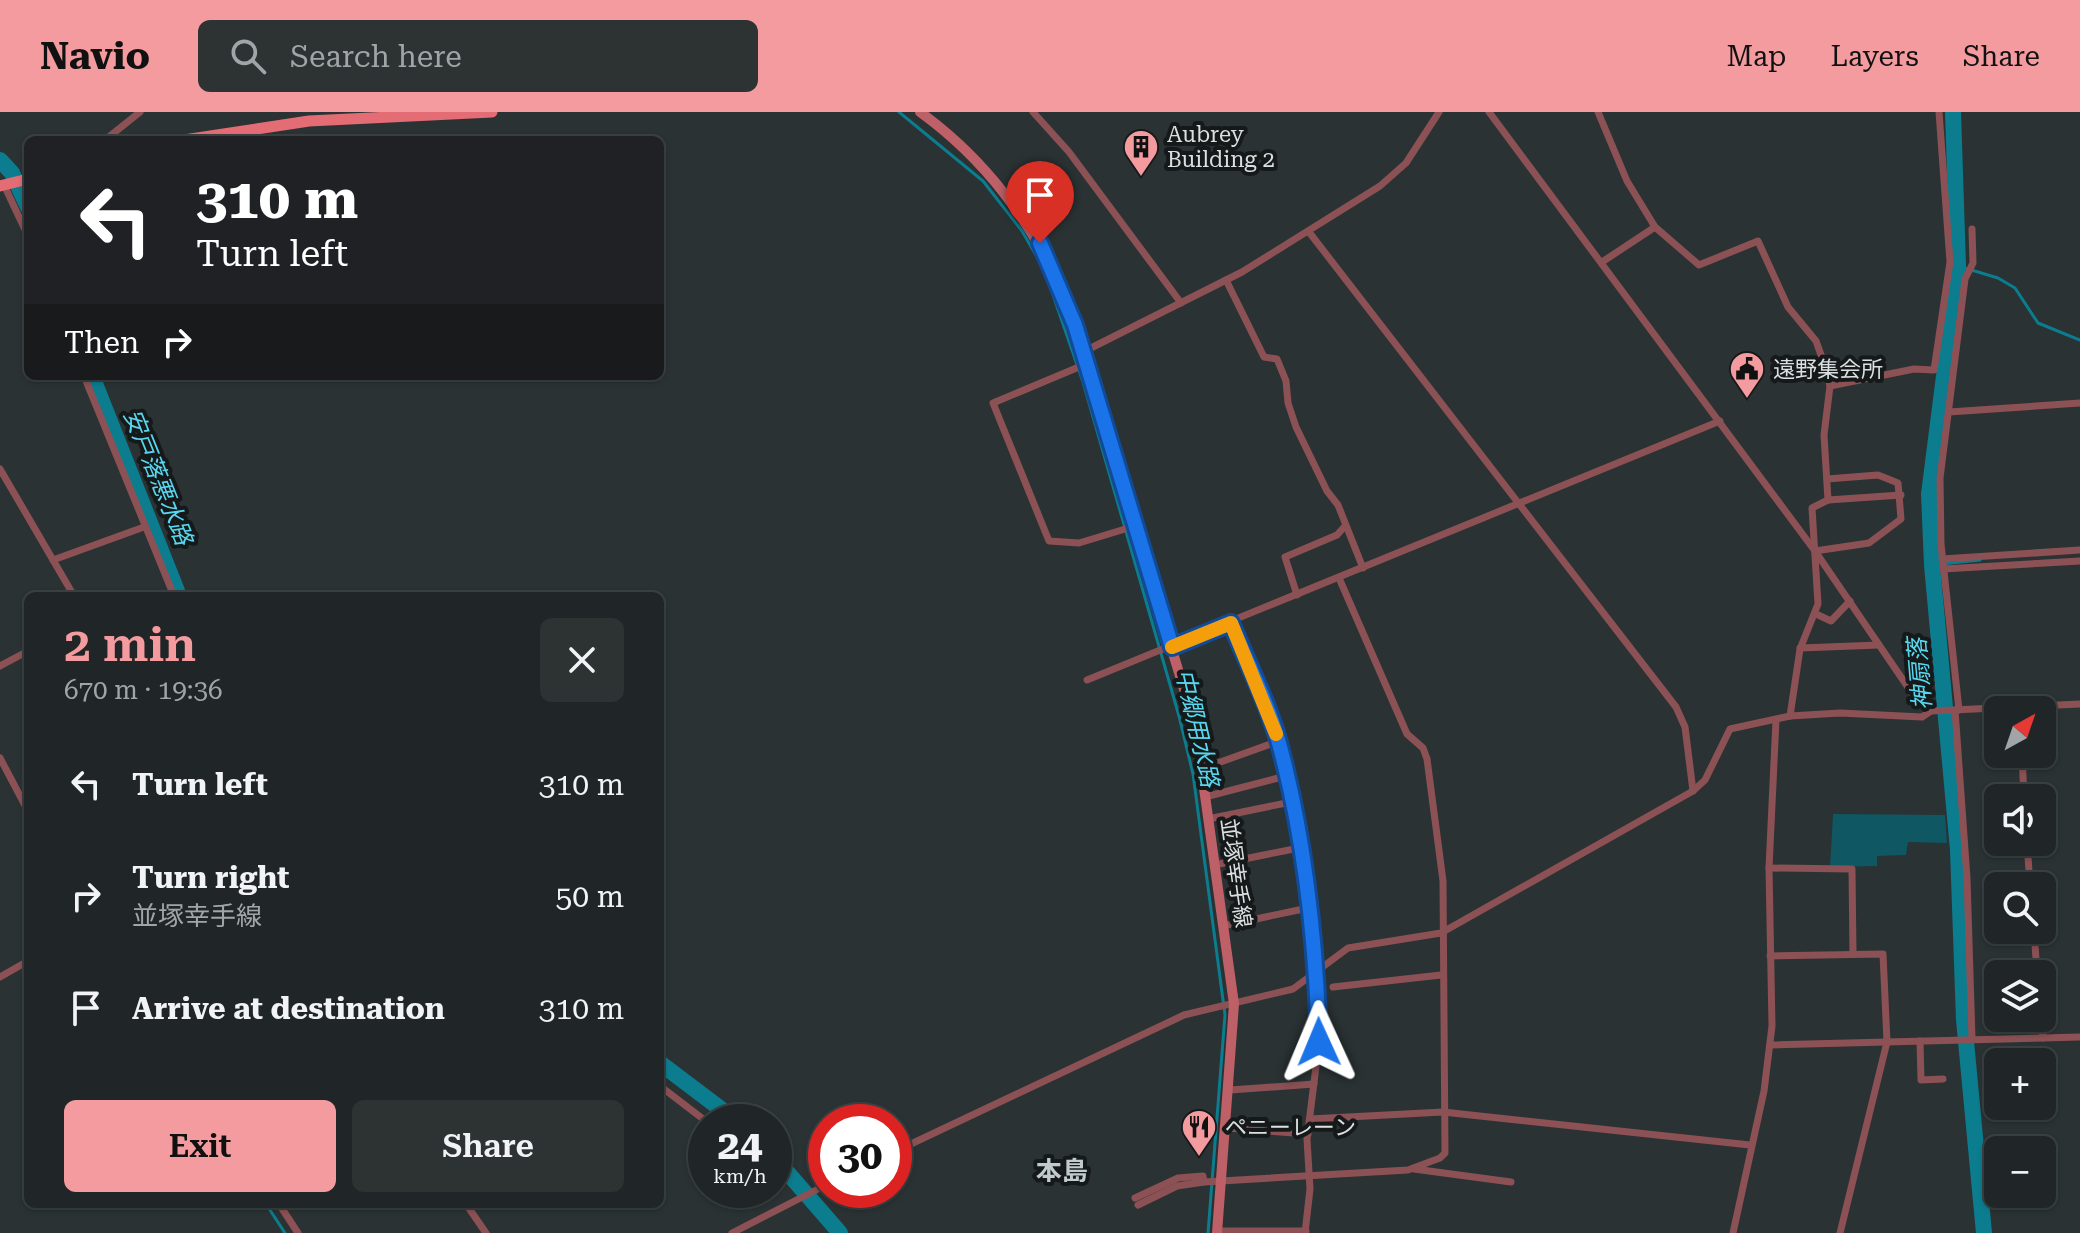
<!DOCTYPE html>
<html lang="en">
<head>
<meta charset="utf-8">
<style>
  body { margin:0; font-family:"Roboto Serif","Noto Sans JP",serif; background:#2d3233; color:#f1f3f6; height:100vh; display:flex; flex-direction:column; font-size:30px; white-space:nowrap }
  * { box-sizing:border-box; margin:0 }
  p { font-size:26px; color:#a2a5a7 }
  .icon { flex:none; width:44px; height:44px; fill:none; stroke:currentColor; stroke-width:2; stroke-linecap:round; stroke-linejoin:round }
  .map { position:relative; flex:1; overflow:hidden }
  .drawer { position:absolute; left:24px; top:480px; width:640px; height:616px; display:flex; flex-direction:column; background:#202627; border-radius:12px; box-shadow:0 2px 6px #0004,0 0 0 2px #3d4344 }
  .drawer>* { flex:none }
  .hud { position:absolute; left:24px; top:24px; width:640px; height:244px; border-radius:12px; box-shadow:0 2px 6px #0004,0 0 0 2px #3d4344; background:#202124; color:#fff; overflow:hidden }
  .needle { width:52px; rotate:40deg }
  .tools { position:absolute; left:1984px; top:584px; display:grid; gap:16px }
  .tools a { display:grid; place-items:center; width:72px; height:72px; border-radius:12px; background:#202627; box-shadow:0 2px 6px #0004,0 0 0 2px #3d4344; font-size:40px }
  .speed { position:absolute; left:688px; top:992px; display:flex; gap:16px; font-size:40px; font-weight:700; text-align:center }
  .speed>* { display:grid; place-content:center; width:104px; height:104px; border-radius:50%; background:#202627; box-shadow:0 2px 6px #0004,0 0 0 2px #3d4344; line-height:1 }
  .speed small { font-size:20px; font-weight:400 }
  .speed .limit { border:12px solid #d22; background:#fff; color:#111 }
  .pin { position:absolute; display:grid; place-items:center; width:68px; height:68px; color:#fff; margin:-82px -34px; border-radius:50% 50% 50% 0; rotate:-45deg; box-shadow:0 0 8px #0007 }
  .pin .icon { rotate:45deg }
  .me { position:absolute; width:88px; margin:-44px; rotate:359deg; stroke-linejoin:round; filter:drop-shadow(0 0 6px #0008) }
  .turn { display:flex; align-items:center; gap:28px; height:168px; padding:0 40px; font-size:36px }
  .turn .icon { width:104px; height:104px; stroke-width:2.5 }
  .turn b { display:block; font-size:56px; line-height:68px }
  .then { display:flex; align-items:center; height:76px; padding:0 40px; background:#0003; gap:16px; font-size:30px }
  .round { display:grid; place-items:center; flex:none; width:84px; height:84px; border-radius:12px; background:#2d3233 }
  .head { display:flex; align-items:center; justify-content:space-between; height:136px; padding:0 40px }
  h1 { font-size:48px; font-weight:600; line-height:60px; color:#f49b9f }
  .cta { display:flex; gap:16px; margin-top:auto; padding:16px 40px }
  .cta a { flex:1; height:92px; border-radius:12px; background:#f49b9f; color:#111; font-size:32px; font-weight:600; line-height:92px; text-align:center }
  .cta a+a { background:#2d3233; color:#f1f3f6 }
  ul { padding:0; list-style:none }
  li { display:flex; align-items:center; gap:24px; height:112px; padding:0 40px }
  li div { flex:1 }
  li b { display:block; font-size:30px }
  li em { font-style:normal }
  header { display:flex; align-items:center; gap:48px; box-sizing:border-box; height:112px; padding:0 40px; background:#f49b9f; color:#111 }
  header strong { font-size:38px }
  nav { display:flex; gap:44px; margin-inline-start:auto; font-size:28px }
  .search { width:560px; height:72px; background:#2d3233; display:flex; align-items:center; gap:20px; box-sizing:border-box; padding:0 28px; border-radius:12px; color:#a2a5a7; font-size:30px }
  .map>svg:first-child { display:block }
  .green { fill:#0e5763 }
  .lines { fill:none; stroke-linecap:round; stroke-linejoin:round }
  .stream { stroke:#0b7d8f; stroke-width:3 }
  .river { stroke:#0b7d8f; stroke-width:16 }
  .street { stroke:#8c5154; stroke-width:7 }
  .secondary { stroke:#bd6067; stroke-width:10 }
  .primary { stroke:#e36c75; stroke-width:11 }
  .route-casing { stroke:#114b97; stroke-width:20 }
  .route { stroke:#1a73e8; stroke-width:14 }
  .slow { stroke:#f59e0b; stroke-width:14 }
  .labels { text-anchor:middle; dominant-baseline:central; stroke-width:8; stroke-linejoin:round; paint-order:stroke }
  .poi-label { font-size:22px; fill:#dadfe0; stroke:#16191a; text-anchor:start }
  .street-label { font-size:22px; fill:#dadfe0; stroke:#16191a }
  .water-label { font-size:24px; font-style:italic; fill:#58d8f0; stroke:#16191a }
  .quarter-label { font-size:26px; font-weight:bold; fill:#c1cbcd; stroke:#16191a }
</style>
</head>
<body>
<header>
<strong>Navio</strong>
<div class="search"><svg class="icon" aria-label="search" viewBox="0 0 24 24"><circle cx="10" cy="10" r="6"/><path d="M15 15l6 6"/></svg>Search here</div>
<nav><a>Map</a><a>Layers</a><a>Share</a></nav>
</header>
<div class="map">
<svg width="2080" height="1121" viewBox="0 0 2080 1121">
  <rect width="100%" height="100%" fill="#2a3234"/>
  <polygon class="green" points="1833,702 1945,703 1947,731 1908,730 1906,743 1877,744 1877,754 1830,755"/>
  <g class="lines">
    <g class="stream">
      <polyline points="899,0 983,69 1022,119 1044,157 1083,270 1179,604 1193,662 1225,903 1208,1121"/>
      <polyline points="1958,154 1998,166 2015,176 2038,211 2080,228"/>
      <polyline points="1932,453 1980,448"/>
      <polyline points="266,1092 285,1121"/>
    </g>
    <g class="river">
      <polyline points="1953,0 1958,154 1929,382 1932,453 1958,738 1964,908 1984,1121"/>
      <polyline points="0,48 12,61 28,95"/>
      <polyline points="92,264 179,484"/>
      <polyline points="660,951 738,1010"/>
      <polyline points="774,1045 840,1121"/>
    </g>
    <g class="street">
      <polyline points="1033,0 1069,40 1181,191"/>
      <polyline points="1489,0 1815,439 1918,590 1931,599 2080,592"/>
      <polyline points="1598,0 1627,69 1655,115 1699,153 1758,129 1788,195 1816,229 1825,254 1830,274 1824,323 1828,388 1812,396 1818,492 1800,537 1790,604"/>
      <polyline points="105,28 140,0"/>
      <polyline points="4,73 28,124"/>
      <polyline points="1309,120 1676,595 1685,615 1693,679"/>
      <polyline points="1602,150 1655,115"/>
      <polyline points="1226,168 1264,245 1277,247 1286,269 1288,291 1296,315 1327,379 1338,393 1363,456"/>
      <polyline points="1083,240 1242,160 1380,74 1406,51 1439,0"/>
      <polyline points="1086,252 993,291 1049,429 1079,431 1135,414"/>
      <polyline points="84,264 174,484"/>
      <polyline points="1830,274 1914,257 1934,258 1950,150 1939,0"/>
      <polyline points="1949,300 2080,291"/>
      <polyline points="0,357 74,484"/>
      <polyline points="1828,388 1901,383"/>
      <polyline points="1815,439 1869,431 1901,407 1898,371 1878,363 1827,367"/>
      <polyline points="1942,447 2080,438"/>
      <polyline points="53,448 144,415"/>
      <polyline points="1943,457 2080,449"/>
      <polyline points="1297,483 1285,445 1337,423 1345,414"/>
      <polyline points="1816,502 1831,509 1850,489"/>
      <polyline points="1231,511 1279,629 1302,751 1317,859 1319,930 1307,1027 1310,1077 1305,1121"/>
      <polyline points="1800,536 1879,533"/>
      <polyline points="0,554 28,539"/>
      <polyline points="1087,568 1720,309"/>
      <polyline points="1955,598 1967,766 1972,927"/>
      <polyline points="1959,598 1941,432 1940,366 1965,167 1973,151 1972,117"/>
      <polyline points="2022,642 2024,686"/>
      <polyline points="0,646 28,699"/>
      <polyline points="1201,657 1279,629"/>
      <polyline points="1205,685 1286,664"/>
      <polyline points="1208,707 1291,690"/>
      <polyline points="2027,730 2030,774"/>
      <polyline points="1214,753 1299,736"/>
      <polyline points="1769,756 1852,757 1853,842"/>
      <polyline points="1223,814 1308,796"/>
      <polyline points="2034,818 2037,862"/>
      <polyline points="1770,844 1883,842 1887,930 1840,1121"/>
      <polyline points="0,865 28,849"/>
      <polyline points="1333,875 1441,863"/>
      <polyline points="2041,906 2043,926"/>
      <polyline points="1920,929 1921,968 1943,967"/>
      <polyline points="1770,933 2080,925"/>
      <polyline points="660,974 707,1010"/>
      <polyline points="1230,978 1314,972"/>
      <polyline points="1310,1007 1443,1000 1750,1033"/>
      <polyline points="1227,1016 1308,1022"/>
      <polyline points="894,1040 1184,903 1293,877 1348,836 1441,821 1693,679 1705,668 1730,617 1790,604 1840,601 1922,605 1931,599"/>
      <polyline points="1414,1057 1511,1070"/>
      <polyline points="1135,1086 1178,1066 1203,1064 1204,1070"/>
      <polyline points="279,1092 298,1121"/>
      <polyline points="466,1092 486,1121"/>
      <polyline points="1138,1093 1177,1074 1204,1070 1408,1058 1440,1046 1445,1041 1443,769 1427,647 1423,636 1407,622 1339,466"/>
      <polyline points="1218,1119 1306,1119"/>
      <polyline points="732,1121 826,1073"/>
      <polyline points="1733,1121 1764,979 1772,914 1769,756 1776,608"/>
    </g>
    <path class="secondary" d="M 920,0 C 986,48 1029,107 1063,180 L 1187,587 L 1198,633 L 1234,892 L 1217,1121"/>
    <g class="primary">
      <polyline points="184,28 309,9 492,0"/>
      <polyline points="0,74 28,67"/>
    </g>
  </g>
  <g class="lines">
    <defs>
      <path id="route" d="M 1040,131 L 1075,213 L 1172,535 L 1231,511 C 1247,550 1268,591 1279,631 C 1305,727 1316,831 1319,930"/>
    </defs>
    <use href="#route" class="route-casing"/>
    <use href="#route" class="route"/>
    <polyline class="slow" points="1172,535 1231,511 1276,622"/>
  </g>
  <defs>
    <symbol id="building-pin" viewBox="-11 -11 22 30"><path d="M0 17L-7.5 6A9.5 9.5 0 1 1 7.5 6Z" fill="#f49b9f" stroke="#16191a"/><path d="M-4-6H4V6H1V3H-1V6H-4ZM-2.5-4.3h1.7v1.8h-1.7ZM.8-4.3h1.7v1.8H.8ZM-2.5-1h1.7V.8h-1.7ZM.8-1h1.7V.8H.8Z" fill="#111"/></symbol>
    <symbol id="civic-pin" viewBox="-11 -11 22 30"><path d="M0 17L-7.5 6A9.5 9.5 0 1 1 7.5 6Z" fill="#f49b9f" stroke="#16191a"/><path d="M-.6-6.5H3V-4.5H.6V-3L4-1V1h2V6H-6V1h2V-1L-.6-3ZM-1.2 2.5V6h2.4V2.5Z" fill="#111"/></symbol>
    <symbol id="restaurant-pin" viewBox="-11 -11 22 30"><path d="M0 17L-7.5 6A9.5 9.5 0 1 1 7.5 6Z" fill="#f49b9f" stroke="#16191a"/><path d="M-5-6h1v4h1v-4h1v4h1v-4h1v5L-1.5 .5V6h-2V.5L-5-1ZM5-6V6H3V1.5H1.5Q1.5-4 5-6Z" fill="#111"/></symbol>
  </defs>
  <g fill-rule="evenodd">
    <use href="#building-pin" x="1121" y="15" width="40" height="54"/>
    <use href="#civic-pin" x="1727" y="237" width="40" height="54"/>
    <use href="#restaurant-pin" x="1179" y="995" width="40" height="54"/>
  </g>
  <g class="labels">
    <g class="poi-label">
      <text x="1167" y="22">Aubrey<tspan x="1167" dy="25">Building 2</tspan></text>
      <text x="1773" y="257">遠野集会所</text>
      <text x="1225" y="1015">ペニーレーン</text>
    </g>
    <g class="street-label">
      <text transform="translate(1236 761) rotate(82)">並塚幸手線</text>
    </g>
    <g class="water-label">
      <text transform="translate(158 365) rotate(68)">安戸落悪水路</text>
      <text transform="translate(1920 562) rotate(-95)">神扇落</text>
      <text transform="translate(1197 616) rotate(77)">中郷用水路</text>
    </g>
    <g class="quarter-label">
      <text x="1062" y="1059">本島</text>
    </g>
  </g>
</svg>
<div class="tools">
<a><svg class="needle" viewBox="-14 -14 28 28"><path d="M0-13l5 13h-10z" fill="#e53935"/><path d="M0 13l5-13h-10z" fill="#a2a5a7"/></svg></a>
<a><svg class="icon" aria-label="sound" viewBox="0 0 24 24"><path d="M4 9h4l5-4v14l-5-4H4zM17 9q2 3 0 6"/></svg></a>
<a><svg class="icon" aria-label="search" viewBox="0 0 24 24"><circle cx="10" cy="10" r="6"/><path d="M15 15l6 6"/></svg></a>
<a><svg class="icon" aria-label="layers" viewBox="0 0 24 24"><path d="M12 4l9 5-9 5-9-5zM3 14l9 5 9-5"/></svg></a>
<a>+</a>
<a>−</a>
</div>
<div class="speed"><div>24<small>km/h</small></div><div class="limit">30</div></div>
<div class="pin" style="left:1040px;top:131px;background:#d93025"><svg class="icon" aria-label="arrive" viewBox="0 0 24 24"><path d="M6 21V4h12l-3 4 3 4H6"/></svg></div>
<svg class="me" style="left:1319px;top:930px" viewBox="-20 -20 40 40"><path d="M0-17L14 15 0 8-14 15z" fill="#1a73e8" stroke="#fff" stroke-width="4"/></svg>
<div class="hud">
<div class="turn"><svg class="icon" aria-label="left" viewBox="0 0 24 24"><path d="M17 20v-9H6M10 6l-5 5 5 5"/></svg><div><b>310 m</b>Turn left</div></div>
<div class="then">Then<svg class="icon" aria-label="right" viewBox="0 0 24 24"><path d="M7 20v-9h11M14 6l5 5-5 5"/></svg></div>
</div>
<section class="drawer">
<div class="head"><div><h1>2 min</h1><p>670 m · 19:36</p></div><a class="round"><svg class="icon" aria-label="close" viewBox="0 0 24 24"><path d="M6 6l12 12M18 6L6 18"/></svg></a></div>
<ul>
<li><svg class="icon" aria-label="left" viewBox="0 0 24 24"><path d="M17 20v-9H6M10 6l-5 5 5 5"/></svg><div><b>Turn left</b></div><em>310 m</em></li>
<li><svg class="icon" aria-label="right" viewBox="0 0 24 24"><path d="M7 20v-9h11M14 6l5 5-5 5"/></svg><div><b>Turn right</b><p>並塚幸手線</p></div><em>50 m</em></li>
<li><svg class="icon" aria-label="arrive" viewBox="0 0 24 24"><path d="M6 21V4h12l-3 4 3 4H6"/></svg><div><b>Arrive at destination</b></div><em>310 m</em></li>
</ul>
<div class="cta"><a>Exit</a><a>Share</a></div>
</section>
</div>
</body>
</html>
